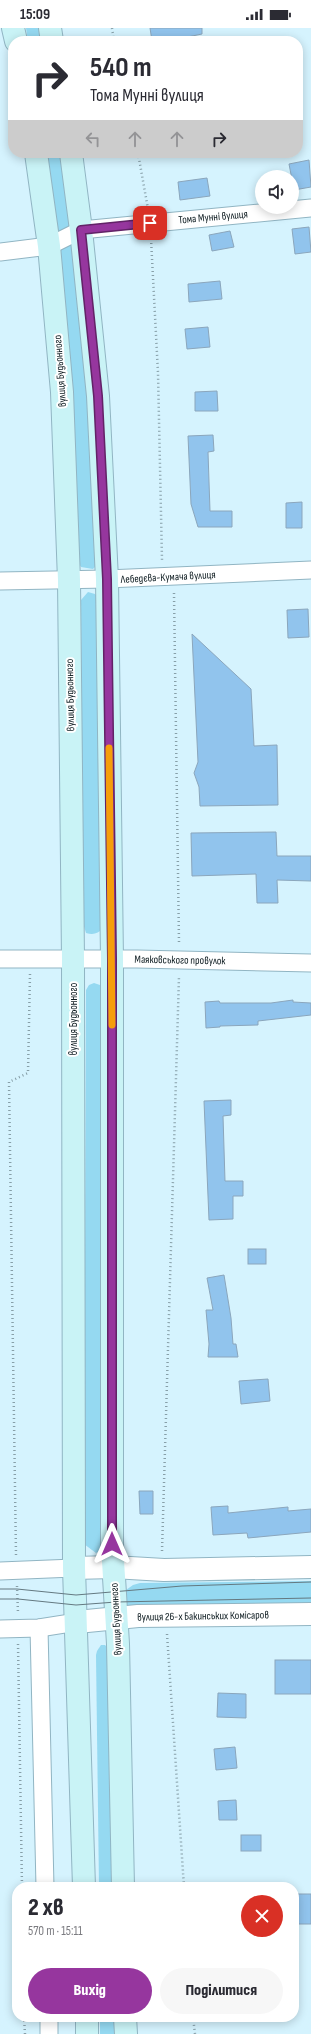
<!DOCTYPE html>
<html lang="uk">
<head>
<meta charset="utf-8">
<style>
  body { margin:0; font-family:"Sofia Sans Condensed",sans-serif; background:#f7f7f7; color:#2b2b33; height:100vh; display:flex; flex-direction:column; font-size:15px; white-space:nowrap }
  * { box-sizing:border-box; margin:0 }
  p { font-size:13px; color:#7c7c81 }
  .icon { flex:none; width:22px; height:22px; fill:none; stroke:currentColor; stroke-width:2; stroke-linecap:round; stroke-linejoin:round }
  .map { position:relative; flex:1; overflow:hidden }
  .drawer { position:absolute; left:12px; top:1854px; width:287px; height:140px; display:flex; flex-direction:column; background:#fff; border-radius:16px; box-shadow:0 2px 10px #0003 }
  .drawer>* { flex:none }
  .guide { position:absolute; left:8px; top:8px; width:295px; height:122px; border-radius:16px; box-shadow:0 2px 10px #0003; background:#fff; color:#2b2b33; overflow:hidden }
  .tools { position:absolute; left:255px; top:142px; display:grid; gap:8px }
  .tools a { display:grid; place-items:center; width:44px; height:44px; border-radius:50%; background:#fff; box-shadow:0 2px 10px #0003; font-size:20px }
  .pin { position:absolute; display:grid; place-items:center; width:34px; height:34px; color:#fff; margin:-17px; border-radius:8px; box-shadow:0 2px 6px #0006 }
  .me { position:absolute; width:44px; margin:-22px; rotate:0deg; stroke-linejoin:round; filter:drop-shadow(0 0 3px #0008) }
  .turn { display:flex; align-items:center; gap:14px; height:84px; padding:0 16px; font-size:18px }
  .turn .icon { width:52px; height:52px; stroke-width:2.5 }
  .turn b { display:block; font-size:28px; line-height:34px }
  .lanes { display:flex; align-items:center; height:38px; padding:0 16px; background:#0003; justify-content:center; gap:20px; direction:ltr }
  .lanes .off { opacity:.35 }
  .round { display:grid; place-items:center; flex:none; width:42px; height:42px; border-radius:21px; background:#f7f7f7 }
  .headline { display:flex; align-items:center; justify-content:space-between; height:68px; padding:0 16px }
  h1 { font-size:24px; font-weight:800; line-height:30px }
  .primary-button { display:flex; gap:8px; margin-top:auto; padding:8px 16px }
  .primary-button a { flex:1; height:46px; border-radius:24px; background:#96369e; color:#fff; font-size:16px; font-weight:800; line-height:46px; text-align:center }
  .primary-button a+a { background:#f7f7f7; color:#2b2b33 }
  .status { display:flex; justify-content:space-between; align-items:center; height:28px; padding:0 20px; background:#fff; direction:ltr }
  .status svg { height:11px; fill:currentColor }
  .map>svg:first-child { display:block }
  .green { fill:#95d9f1 }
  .building { fill:#91c4ed; stroke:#8ba6bc }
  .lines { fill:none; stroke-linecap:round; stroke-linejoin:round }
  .minor-casing { stroke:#91b5c3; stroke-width:19 }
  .tertiary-casing { stroke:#91b5c3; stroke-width:24 }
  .secondary-casing { stroke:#91b5c3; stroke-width:24 }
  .path { stroke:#879fa8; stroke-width:2.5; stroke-dasharray:1 3; stroke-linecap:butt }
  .minor { stroke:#fff; stroke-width:17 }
  .tertiary { stroke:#fff; stroke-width:22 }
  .secondary { stroke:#c9f3f6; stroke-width:22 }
  .tram { stroke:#647981; stroke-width:1 }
  .route-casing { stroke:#622367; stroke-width:10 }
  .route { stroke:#96369e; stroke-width:7 }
  .slow { stroke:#f59e0b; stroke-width:7 }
  .labels { text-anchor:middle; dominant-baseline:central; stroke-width:4; stroke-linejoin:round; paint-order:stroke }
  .street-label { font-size:11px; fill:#0c1a1f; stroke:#fff }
</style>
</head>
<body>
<div class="status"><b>15:09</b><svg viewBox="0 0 49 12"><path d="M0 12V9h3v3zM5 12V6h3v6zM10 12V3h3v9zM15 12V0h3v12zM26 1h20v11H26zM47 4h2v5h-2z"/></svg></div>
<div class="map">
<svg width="311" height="2006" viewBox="0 0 311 2006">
  <rect width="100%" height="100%" fill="#d5f3fe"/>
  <g class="green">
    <polygon points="26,0 42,0 44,13 28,13"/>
    <polygon points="46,125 62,125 71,198 56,205"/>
    <polygon points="73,214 87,348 97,537 93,541 81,539 77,532 72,353 59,223"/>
    <path d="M 88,564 L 95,566 L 98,570 L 103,900 C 98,906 93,907 86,905 L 83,895 L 81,572 Z"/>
    <polygon points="94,955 100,957 103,963 101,1349 103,1517 101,1522 96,1525 84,1516 86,962 89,957"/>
    <polygon points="311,1553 311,1579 136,1581 127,1577 124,1570 126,1562 133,1557 140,1555"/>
    <polygon points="101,1617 105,1617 111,1623 116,1859 99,1859 96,1627 97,1623"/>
    <rect x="100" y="1989" width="17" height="17"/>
  </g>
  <g class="building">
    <polygon points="150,0 202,0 202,6 168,13 152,13"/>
    <polygon points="309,132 311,159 294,162 289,136"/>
    <polygon points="207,150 210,168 180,172 178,154"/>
    <polygon points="309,199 311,224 295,226 292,201"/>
    <polygon points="230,203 234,219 212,223 209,207"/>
    <polygon points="220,253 222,271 189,274 188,256"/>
    <polygon points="208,299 210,319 187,321 185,301"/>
    <polygon points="217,363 218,383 195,383 195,364"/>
    <polygon points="213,407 214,423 208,424 210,483 232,483 232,499 198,499 191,476 188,408"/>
    <polygon points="302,474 302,500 286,500 286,475"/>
    <polygon points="308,581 309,609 288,610 287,582"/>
    <polygon points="192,606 251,661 254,718 277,717 278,777 200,778 199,759 194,745 198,734"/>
    <polygon points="276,804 277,828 311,828 311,853 277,852 278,875 257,875 256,846 192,848 191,805"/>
    <polygon points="293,972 293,974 311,975 311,987 258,993 258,997 220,998 220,999 206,1000 205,974 219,973 220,975 271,975"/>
    <polygon points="231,1072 231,1087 223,1088 225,1153 243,1153 243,1168 233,1168 233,1191 209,1192 204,1073"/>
    <rect x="248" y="1221" width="18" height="15"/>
    <polygon points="224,1247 231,1290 233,1316 236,1316 238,1329 208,1329 209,1316 206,1282 213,1282 207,1250"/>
    <polygon points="268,1351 270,1373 241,1376 239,1353"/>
    <polygon points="139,1463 153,1463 153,1486 140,1486"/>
    <polygon points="228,1478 228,1485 288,1479 288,1483 311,1481 311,1504 248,1510 247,1505 213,1507 211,1479"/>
    <rect x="275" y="1632" width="36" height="34"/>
    <polygon points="218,1665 246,1666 246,1690 217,1689"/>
    <polygon points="235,1719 237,1740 216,1742 214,1721"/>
    <polygon points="236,1772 237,1792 219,1792 218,1773"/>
    <rect x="241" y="1807" width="20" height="16"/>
    <rect x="294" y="1866" width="17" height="30"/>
  </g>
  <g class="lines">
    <defs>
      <g id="minor">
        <polyline points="0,224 49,218 81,202 311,180"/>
        <polyline points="0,553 107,551 311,542"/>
        <polyline points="0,931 137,931 311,935"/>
        <polyline points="0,1543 74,1540"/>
        <polyline points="39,1600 45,1859"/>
        <polyline points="0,1601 39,1600 77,1594"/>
        <polyline points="49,1989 49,2006"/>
      </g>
      <g id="tertiary">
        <polyline points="74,1540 113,1539 164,1542 311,1539"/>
        <polyline points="77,1594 138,1588 311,1586"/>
      </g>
      <g id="secondary">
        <polyline points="13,0 16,13"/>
        <polyline points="50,0 52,13"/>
        <polyline points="36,125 49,218 62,364 69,552 73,931 74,1540 84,1859"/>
        <polyline points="71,125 81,202 98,368 107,551 112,931 112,1516 118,1616 123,1859"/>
        <polyline points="87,1989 87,2006"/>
        <polyline points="125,1989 126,2006"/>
      </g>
    </defs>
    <use href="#minor" class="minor-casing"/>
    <use href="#tertiary" class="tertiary-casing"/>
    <use href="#secondary" class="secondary-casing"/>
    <g class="path">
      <polyline points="112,0 114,13"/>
      <polyline points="138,125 148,181"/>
      <polyline points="151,211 158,345 162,532"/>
      <polyline points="174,565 179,915"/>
      <polyline points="162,1523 179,948"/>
      <polyline points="16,1527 9,1054 28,1045 30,946"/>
      <polyline points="17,1558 18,1585"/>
      <polyline points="167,1606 184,1859"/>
      <polyline points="18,1616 22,1859"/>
      <polyline points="24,1989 25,2006"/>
      <polyline points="193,1989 195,2006"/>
    </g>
    <use href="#minor" class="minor"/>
    <use href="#tertiary" class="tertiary"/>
    <use href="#secondary" class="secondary"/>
    <g class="tram">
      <polyline points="0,1561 17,1561 76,1567 182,1558 311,1554"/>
      <polyline points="0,1571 18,1571 76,1577 116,1574 311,1570"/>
    </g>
  </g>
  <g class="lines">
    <defs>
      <polyline id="route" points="112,1516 112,931 107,551 98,368 81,202 150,195"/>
    </defs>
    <use href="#route" class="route-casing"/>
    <use href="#route" class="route"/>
    <polyline class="slow" points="109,720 112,997"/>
  </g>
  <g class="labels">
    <g class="street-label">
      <text transform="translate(213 189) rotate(-5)">Тома Мунні вулиця</text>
      <text transform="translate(60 343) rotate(-94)">вулиця Будьонного</text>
      <text transform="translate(168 549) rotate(-3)">Лебедєва-Кумача вулиця</text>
      <text transform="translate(70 667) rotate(-91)">вулиця Будьонного</text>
      <text transform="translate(180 932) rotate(1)">Маяковського провулок</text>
      <text transform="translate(73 991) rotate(-90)">вулиця Будьонного</text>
      <text transform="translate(203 1588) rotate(-1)">вулиця 26-х Бакинських Комісаров</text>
      <text transform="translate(116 1591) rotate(-93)">вулиця Будьонного</text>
    </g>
  </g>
</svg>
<div class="tools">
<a><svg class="icon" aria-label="sound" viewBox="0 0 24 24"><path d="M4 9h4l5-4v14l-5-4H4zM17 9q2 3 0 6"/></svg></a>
</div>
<div class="pin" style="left:150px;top:195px;background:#d93025"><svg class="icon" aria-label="arrive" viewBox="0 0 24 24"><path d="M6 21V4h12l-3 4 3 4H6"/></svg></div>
<svg class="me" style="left:112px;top:1516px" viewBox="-20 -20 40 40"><path d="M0-17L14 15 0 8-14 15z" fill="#96369e" stroke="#fff" stroke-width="4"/></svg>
<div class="guide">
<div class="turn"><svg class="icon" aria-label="right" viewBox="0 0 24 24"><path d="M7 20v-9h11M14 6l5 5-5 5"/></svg><div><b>540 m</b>Тома Мунні вулиця</div></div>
<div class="lanes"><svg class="icon off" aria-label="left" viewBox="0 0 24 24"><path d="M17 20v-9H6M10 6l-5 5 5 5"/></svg><svg class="icon off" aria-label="ahead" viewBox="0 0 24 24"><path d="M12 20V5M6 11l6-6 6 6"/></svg><svg class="icon off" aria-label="ahead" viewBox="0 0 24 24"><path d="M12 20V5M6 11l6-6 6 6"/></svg><svg class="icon" aria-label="right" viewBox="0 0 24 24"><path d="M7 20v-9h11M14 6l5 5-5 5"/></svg></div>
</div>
<section class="drawer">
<div class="headline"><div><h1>2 хв</h1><p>570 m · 15:11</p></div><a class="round" style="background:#d93025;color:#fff"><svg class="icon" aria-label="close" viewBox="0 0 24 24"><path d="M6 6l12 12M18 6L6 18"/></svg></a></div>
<div class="primary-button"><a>Вихід</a><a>Поділитися</a></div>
</section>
</div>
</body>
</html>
